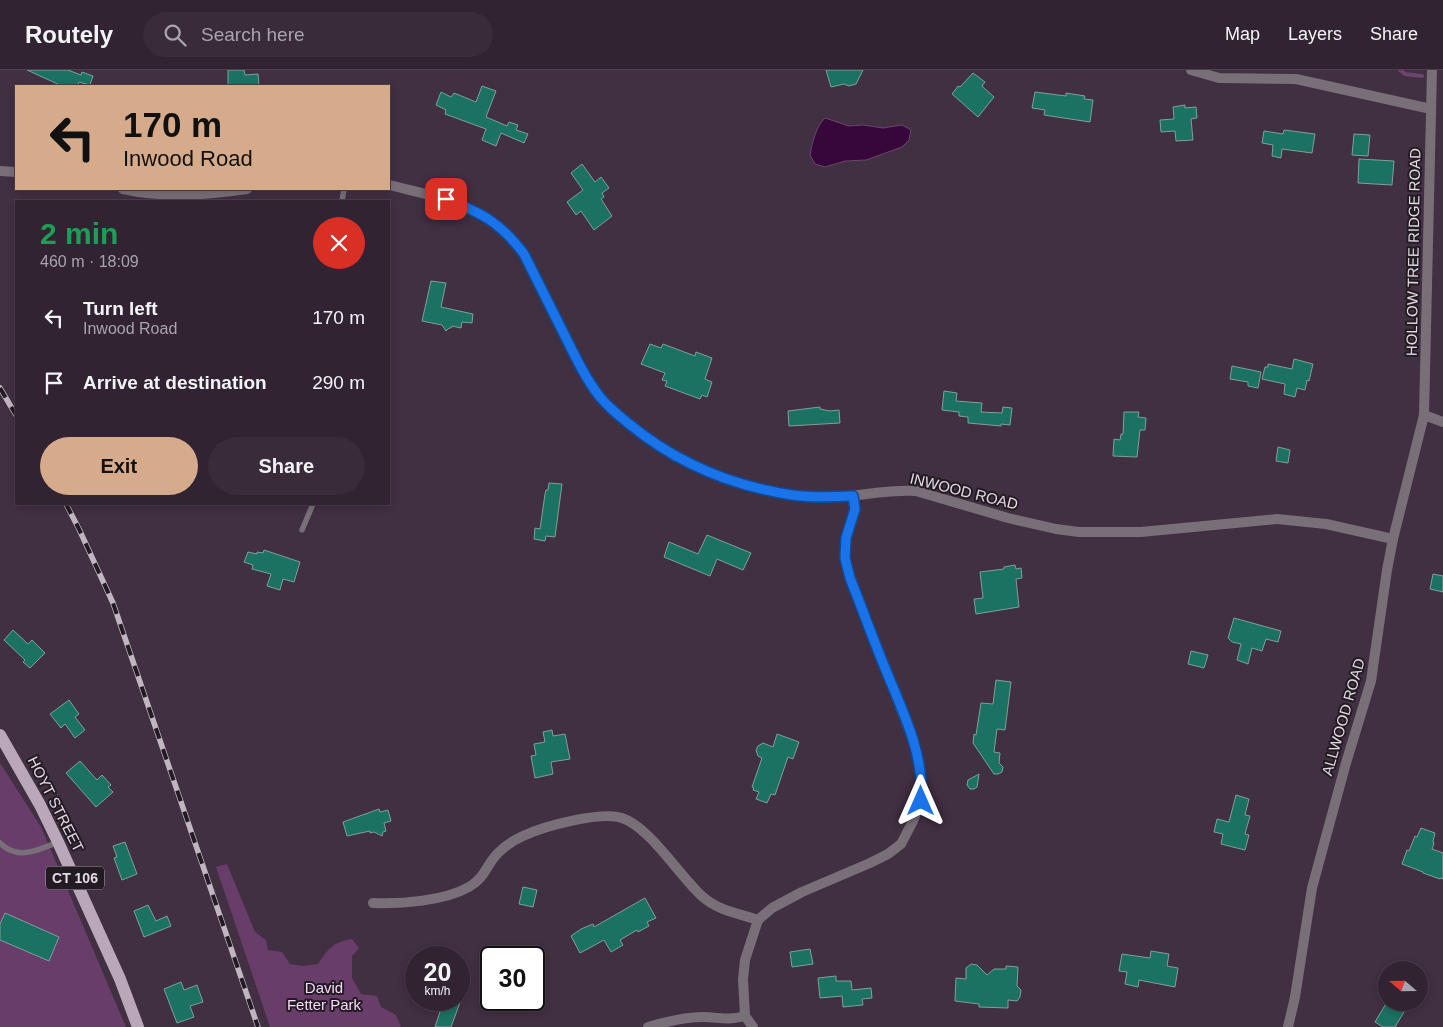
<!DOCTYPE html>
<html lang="en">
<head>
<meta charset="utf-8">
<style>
  body { margin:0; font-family:Arial,sans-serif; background:#392b3a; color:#f1f3f6; height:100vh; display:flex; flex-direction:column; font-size:19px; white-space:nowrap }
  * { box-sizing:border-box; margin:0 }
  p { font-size:16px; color:#a8a4ac }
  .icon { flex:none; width:28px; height:28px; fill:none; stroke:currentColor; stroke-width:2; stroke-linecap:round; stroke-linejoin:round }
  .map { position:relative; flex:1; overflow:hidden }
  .sheet { position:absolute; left:15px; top:130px; width:375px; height:305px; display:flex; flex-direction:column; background:#312332; border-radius:0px; box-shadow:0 2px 8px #0003,0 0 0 1px #4c404d }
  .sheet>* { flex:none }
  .top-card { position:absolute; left:15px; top:15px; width:375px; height:105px; border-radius:0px; box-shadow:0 2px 8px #0003,0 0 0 1px #4c404d; background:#d6ab8b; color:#111; overflow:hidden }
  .needle { width:32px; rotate:290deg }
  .buttons { position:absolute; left:1378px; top:891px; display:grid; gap:10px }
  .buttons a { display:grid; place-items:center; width:50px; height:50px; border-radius:50%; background:#312332; box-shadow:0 2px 8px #0003,0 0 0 1px #4c404d; font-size:25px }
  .speed { position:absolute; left:405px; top:876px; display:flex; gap:10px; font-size:25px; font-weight:700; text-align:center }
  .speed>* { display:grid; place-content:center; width:65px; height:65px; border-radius:50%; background:#312332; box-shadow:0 2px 8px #0003,0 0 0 1px #4c404d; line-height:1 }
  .speed small { font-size:12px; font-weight:400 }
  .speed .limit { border:2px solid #111; border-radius:8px; background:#fff; color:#111 }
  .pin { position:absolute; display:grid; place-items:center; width:42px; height:42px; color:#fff; margin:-21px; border-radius:10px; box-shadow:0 2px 8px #0006 }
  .me { position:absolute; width:55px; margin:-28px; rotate:0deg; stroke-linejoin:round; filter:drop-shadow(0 0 4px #0008) }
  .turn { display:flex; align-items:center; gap:18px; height:105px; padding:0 25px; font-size:22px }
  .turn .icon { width:65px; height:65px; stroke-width:2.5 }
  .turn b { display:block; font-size:35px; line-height:42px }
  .round { display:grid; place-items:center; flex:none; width:52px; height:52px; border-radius:26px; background:#392b3a }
  .head { display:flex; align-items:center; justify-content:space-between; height:85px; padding:0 25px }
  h1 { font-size:30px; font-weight:700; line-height:38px; color:#1e9e55 }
  .primary-button { display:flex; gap:10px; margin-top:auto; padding:10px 25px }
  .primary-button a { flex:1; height:58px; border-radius:30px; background:#d6ab8b; color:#111; font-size:20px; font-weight:700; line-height:58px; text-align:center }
  .primary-button a+a { background:#392b3a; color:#f1f3f6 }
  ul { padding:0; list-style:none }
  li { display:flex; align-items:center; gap:15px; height:65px; padding:0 25px }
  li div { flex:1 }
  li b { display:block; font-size:19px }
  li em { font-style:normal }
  header { display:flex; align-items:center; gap:30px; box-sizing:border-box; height:70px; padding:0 25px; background:#312332; border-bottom:1px solid #4c404d }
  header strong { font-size:24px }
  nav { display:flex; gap:28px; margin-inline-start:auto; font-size:18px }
  .search { width:350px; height:45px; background:#392b3a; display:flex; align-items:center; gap:12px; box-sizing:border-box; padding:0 18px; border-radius:28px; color:#a8a4ac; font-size:19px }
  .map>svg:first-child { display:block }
  .green { fill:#683d6a }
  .water { fill:#37063a; stroke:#6b456d }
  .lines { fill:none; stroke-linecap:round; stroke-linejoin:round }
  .stream { stroke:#6b456d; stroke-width:4 }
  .building { fill:#1b7162; stroke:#7ea199 }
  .service { stroke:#796f79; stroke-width:5.5 }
  .minor { stroke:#796f79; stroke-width:10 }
  .primary { stroke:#baa7ba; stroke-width:12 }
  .rail-casing { stroke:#c1b5c1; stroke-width:5.5 }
  .rail { stroke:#231b23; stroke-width:4; stroke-dasharray:11; stroke-linecap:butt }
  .route-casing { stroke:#114b97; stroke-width:12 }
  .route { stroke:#1a73e8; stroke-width:9 }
  .labels { text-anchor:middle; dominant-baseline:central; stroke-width:4; stroke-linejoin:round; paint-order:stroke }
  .shield { fill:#231b23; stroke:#a99fa9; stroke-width:1 }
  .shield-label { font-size:14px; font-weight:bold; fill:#e3d8e3 }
  .street-label { font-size:15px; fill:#e3d8e3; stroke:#231b23 }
  .park-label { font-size:15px; fill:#f7d9f8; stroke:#231b23 }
</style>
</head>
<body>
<header>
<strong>Routely</strong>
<div class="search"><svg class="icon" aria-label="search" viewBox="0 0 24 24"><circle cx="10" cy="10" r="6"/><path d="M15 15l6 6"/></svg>Search here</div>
<nav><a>Map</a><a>Layers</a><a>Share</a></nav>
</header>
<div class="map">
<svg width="1443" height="957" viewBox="0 0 1443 957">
  <rect width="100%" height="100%" fill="#412f42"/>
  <g class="green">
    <polygon points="0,693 41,757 126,957 0,957"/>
    <path d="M 227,794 L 255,862 L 266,870 L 268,880 L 282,882 L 290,894 L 303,896 L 318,894 C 329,878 333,872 352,869 L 359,878 L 352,886 L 352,908 L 361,924 L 377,926 L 381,937 L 396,945 L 401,957 L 270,957 L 216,797 Z"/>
  </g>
  <path class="water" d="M 825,48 L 849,56 L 863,55 L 883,58 L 902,55 L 911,60 L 909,70 L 902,77 L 866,90 L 845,91 L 825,97 L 815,94 L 810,85 C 812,74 816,56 825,48 Z"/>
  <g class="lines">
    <polyline class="stream" points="1400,0 1405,4 1422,6"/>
  </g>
  <g class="building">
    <polygon points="27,0 68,0 81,5 82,2 93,6 90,15 79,12 77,16 62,16"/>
    <polygon points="228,0 244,0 245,5 258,4 259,16 228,16"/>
    <polygon points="826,0 863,0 856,14 849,16 844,14 831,17"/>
    <polygon points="973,3 985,12 982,16 994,27 978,47 952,24 958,16 960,17"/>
    <polygon points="482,16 496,21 486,47 507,56 509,52 518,55 516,60 528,64 524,73 501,63 496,76 482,70 486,59 445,44 446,40 436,35 441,22 451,27 454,23 476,32"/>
    <polygon points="1035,22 1066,26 1066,23 1085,26 1084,29 1093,30 1090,52 1044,45 1045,40 1032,38"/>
    <polygon points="1185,35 1185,38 1196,37 1197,48 1191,49 1193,70 1176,71 1175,61 1161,62 1160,50 1174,49 1173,37"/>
    <polygon points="1284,60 1315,64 1312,83 1282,79 1281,88 1272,86 1273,75 1262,73 1264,61 1283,64"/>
    <polygon points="1354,64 1370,65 1368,86 1352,85"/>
    <polygon points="1359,89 1394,91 1392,115 1358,113"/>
    <polygon points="582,94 595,112 601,107 609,118 602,123 604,127 601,129 612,146 594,160 581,141 576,145 567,132 583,120 571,103"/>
    <polygon points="431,211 446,213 441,237 473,244 472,253 462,252 461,258 452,256 451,258 449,258 446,261 442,255 422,251"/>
    <polygon points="650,274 661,278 663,274 695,286 696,282 712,288 705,309 712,312 707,327 702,325 700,329 665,316 667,311 662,310 665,303 641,294"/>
    <polygon points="1294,289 1313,294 1309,311 1307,310 1305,320 1297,318 1295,327 1284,324 1285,314 1262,309 1265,297 1268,297 1268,294 1292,299"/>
    <polygon points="1232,296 1261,302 1258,318 1248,316 1248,312 1230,309"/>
    <polygon points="944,321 957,323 956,331 982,333 981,342 1002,343 1003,337 1012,338 1010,355 1001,354 1001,356 968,353 968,347 959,346 959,342 942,340"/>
    <polygon points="820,337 820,339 830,341 839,340 840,353 789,356 788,341"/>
    <polygon points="1124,342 1139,342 1138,347 1146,348 1145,360 1140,360 1137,387 1113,386 1114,369 1120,370 1121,364 1123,364"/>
    <polygon points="1278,377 1290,380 1288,393 1276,391"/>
    <polygon points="549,413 562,414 555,467 546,466 545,471 534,469 535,458 540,459 545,424 546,420 548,420"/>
    <polygon points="707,465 751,483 743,500 717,489 710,506 664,487 669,472 698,484"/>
    <polygon points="264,480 300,492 294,512 283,509 280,520 267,516 271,504 252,499 253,495 244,492 248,482 257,484 257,482 263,483"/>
    <polygon points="1015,495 1016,499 1021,498 1022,508 1016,509 1019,537 976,544 974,529 983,528 980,502 1004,499 1004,497"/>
    <polygon points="1433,504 1443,506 1443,522 1430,519"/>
    <polygon points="1234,548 1281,561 1278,572 1266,569 1262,581 1252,578 1248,594 1237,590 1241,574 1232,572 1228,568"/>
    <polygon points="13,560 28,574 32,570 45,583 30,598 23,592 25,590 4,570"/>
    <polygon points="1191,581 1208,585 1204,598 1188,594"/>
    <polygon points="996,610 1011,612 1005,660 997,659 994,682 1000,683 999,693 1003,697 1002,702 998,704 994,704 973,673 974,664 976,665 981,633 993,634"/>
    <polygon points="69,630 79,644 75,647 85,660 75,668 65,654 61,658 50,644"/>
    <polygon points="552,660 553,666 565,664 570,689 551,692 553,704 535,708 531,686 536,685 534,674 545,672 543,662"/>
    <polygon points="777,664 799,672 793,689 788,687 775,725 771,724 767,733 756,729 759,722 753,720 754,718 752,717 762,688 758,686 756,680 758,676 763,673 773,677"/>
    <polygon points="80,691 97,710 102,705 111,715 108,717 113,722 96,737 66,703"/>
    <polygon points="979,704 977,717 974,719 970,719 967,715 968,710"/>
    <polygon points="1236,725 1249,729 1245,745 1250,746 1245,764 1249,765 1245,780 1221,774 1223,764 1214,762 1217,749 1229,752"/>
    <polygon points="379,739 380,742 388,740 391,751 384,753 386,761 383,762 382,766 374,762 370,763 370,761 347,766 343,752"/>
    <polygon points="1421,758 1435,763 1433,771 1434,774 1432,779 1443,783 1443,809 1440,808 1440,809 1423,803 1423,802 1402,794 1407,780 1409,781 1415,766 1417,767"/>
    <polygon points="125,772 137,804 122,810 114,788 117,787 113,776"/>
    <polygon points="523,817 537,820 533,837 519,834"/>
    <polygon points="645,828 656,848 647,852 649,856 638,862 637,860 620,870 623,875 611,882 604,870 580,883 571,866 581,859 593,854 594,857"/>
    <polygon points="148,835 156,851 167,846 171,856 144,867 134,841"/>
    <polygon points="5,843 59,867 49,891 0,870 0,854"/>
    <polygon points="810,879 813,894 792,897 790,882"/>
    <polygon points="1151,881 1169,884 1167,896 1178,898 1175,917 1139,910 1138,917 1125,914 1127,902 1119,901 1122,884 1150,888"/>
    <polygon points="971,894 977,895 987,905 994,899 1006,899 1006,896 1018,897 1017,916 1021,920 1020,927 1017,931 1008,930 1008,938 979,937 979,934 955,931 956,908 966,909 966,898"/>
    <polygon points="836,906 836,911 851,911 852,920 871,918 872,928 862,929 863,935 843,937 842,926 820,928 818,908"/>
    <polygon points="181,912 184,920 197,915 203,932 190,936 194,947 177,953 164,919"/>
    <polygon points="444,930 461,930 451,957 435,957"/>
    <polygon points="1387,932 1410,932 1395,957 1383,957 1375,952"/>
  </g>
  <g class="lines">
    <g class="service">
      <polyline points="342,131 344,119"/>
      <polyline points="302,460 313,434"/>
      <path d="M 0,773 C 18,791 38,780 58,772"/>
    </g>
    <g class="minor">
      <polyline points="1191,0 1219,8 1296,9 1431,39"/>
      <polyline points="1432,0 1424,345 1443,352"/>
      <polyline points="0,101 16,102"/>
      <path d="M 389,115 C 445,129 487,134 524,184 C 538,211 551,239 565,266 C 575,287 586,310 601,328 C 609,338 619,346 629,354 C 681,397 749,424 817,427 C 850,429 883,419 916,421 L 1008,448 L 1056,459 L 1079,462 L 1141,462 L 1277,449 L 1326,454 L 1393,469"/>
      <path d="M 123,119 C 164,128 206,125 247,119"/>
      <path d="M 373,833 C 402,834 444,831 469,817 C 486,807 486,795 498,783 C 505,776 514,770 523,766 C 544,756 601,741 622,748 C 650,757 680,807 703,827 C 719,841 738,843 758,850"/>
      <path d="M 648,957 C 665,952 683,947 702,947 C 720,947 726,951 745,946"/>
      <polyline points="753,957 745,946 743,909 745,890 758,850 772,838 802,822 870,793 888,784 901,774 913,751 921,731 922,717 920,699 913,670 850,508 845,488 846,468 855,439 853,426"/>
      <polyline points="1288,957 1295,927 1312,818 1346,693 1371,611 1387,500 1393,469 1424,345"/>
    </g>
    <polyline class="primary" points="0,665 40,735 58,772 120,909 138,957"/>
    <defs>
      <g id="rail">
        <polyline points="0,318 16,345"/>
        <polyline points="66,434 79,459 113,533 258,957"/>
      </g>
    </defs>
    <use href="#rail" class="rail-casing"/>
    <use href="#rail" class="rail"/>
  </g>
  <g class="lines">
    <defs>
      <path id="route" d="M 446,129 C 482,143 501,153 524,184 C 537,210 550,236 563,262 C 574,284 585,308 600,327 C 608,337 618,345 628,353 C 675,392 732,416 792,425 C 812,428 832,427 853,426 L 855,439 L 846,468 L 845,488 L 850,508 C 862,538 873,569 885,598 C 902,640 925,685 921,731"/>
    </defs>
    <use href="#route" class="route-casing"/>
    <use href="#route" class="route"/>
  </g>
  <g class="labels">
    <rect class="shield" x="46" y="796.5" width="58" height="23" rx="4"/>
    <g class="shield-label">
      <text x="75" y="808">CT 106</text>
    </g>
    <g class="street-label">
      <text transform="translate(1413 182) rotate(-89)">HOLLOW TREE RIDGE ROAD</text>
      <text transform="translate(964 421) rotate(14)">INWOOD ROAD</text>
      <text transform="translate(1343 647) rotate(-74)">ALLWOOD ROAD</text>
      <text transform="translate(56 734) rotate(63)">HOYT STREET</text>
    </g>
    <g class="park-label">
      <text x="324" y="917">David<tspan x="324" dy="17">Fetter Park</tspan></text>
    </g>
  </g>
</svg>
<div class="buttons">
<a><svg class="needle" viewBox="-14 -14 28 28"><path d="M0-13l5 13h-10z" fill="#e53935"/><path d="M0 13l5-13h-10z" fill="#a8a4ac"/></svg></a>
</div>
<div class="speed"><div>20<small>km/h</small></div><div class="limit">30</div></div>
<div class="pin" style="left:446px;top:129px;background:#d93025"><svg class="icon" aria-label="arrive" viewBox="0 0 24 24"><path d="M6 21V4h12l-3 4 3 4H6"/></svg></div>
<svg class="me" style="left:921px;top:731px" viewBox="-20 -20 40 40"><path d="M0-17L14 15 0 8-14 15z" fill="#1a73e8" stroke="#fff" stroke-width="4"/></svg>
<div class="top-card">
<div class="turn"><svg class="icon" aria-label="left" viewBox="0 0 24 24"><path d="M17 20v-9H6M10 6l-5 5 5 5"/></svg><div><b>170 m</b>Inwood Road</div></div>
</div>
<section class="sheet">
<div class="head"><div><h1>2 min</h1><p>460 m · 18:09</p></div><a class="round" style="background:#d93025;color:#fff"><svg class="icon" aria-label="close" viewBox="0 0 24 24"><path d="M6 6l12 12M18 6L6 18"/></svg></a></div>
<ul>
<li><svg class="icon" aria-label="left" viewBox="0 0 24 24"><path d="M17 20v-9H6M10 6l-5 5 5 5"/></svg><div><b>Turn left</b><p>Inwood Road</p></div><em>170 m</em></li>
<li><svg class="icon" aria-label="arrive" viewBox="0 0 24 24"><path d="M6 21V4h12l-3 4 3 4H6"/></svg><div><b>Arrive at destination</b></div><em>290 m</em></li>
</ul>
<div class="primary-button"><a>Exit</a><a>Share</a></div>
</section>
</div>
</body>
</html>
